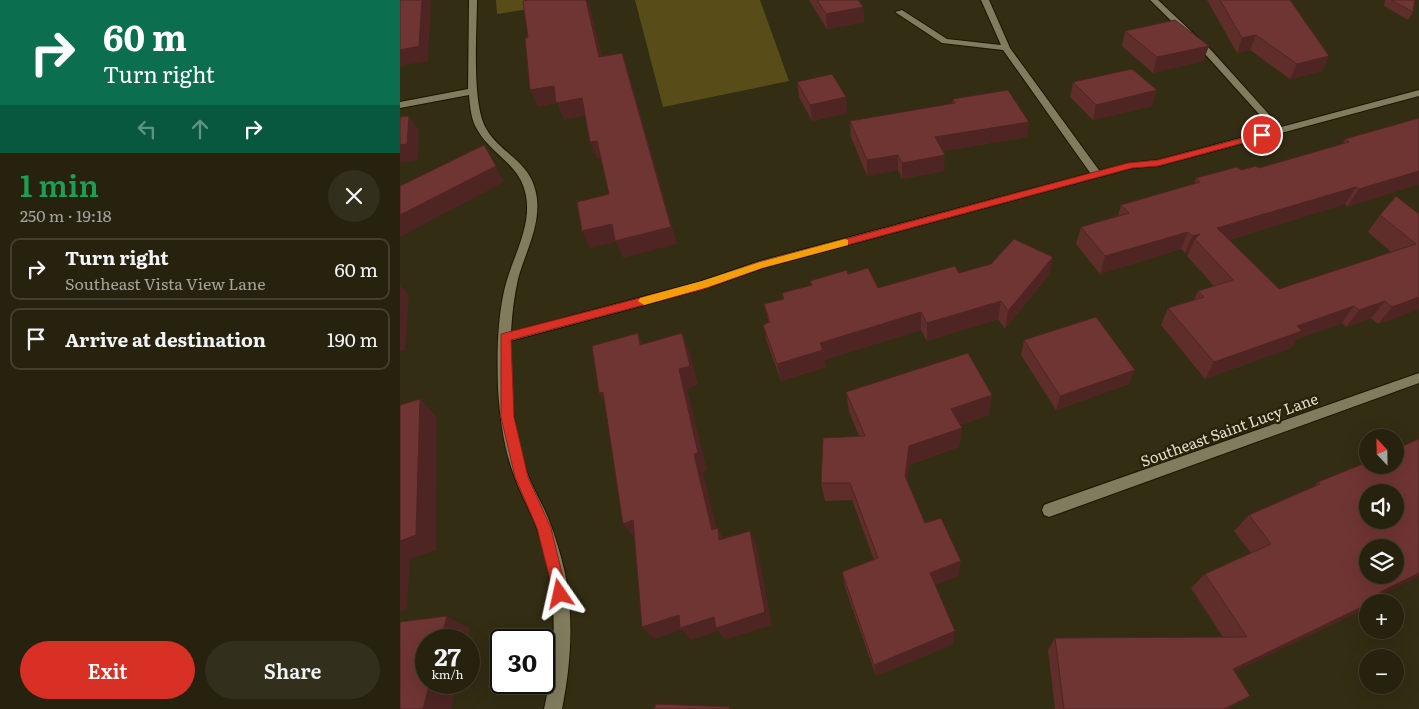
<!DOCTYPE html>
<html lang="en">
<head>
<meta charset="utf-8">
<style>
  body { margin:0; font-family:Literata,serif; background:#322f1c; color:#f1f3f6; height:100vh; display:flex; flex-direction:column; font-size:19px; white-space:nowrap }
  * { box-sizing:border-box; margin:0 }
  p { font-size:16px; color:#a4a49e }
  .icon { flex:none; width:28px; height:28px; fill:none; stroke:currentColor; stroke-width:2; stroke-linecap:round; stroke-linejoin:round }
  .map { position:relative; flex:1; overflow:hidden }
  .side { display:flex; flex-direction:column; background:#26220e; width:400px }
  .side>* { flex:none }
  .banner { background:#0b6e4f; color:#fff; overflow:hidden }
  .needle { width:32px; rotate:338deg }
  .buttons { position:absolute; left:959px; top:429px; display:grid; gap:10px }
  .buttons a { display:grid; place-items:center; width:45px; height:45px; border-radius:50%; background:#26220e; box-shadow:0 5px 20px #0002,0 0 0 1px #423f2e; font-size:25px }
  .speed { position:absolute; left:15px; top:629px; display:flex; gap:10px; font-size:25px; font-weight:700; text-align:center }
  .speed>* { display:grid; place-content:center; width:65px; height:65px; border-radius:50%; background:#26220e; box-shadow:0 5px 20px #0002,0 0 0 1px #423f2e; line-height:1 }
  .speed small { font-size:12px; font-weight:400 }
  .speed .limit { border:2px solid #111; border-radius:8px; background:#fff; color:#111 }
  .pin { position:absolute; display:grid; place-items:center; width:42px; height:42px; color:#fff; margin:-21px; border:2px solid #fff; border-radius:50%; box-shadow:0 1px 5px #0007 }
  .me { position:absolute; width:55px; margin:-28px; rotate:349deg; stroke-linejoin:round; filter:drop-shadow(0 0 4px #0008) }
  .turn { display:flex; align-items:center; gap:18px; height:105px; padding:0 20px; font-size:22px }
  .turn .icon { width:65px; height:65px; stroke-width:2.5 }
  .turn b { display:block; font-size:35px; line-height:42px }
  .lanes { display:flex; align-items:center; height:48px; padding:0 20px; background:#0003; justify-content:center; gap:25px; direction:ltr }
  .lanes .off { opacity:.35 }
  .round { display:grid; place-items:center; flex:none; width:52px; height:52px; border-radius:26px; background:#322f1c }
  .overview { display:flex; align-items:center; justify-content:space-between; height:85px; padding:0 20px }
  h1 { font-size:30px; font-weight:600; line-height:38px; color:#1e9e55 }
  .button { display:flex; gap:10px; margin-top:auto; padding:10px 20px }
  .button a { flex:1; height:58px; border-radius:30px; background:#d93025; color:#fff; font-size:20px; font-weight:600; line-height:58px; text-align:center }
  .button a+a { background:#322f1c; color:#f1f3f6 }
  ul { padding:0; list-style:none }
  li { display:flex; align-items:center; gap:15px; height:62px; margin:0 10px 8px; padding:0 10px; border:2px solid #423f2e; border-radius:10px }
  li div { flex:1 }
  li b { display:block; font-size:19px }
  li em { font-style:normal }
  main { display:flex; flex:1; min-height:0 }
  .map>svg:first-child { display:block }
  .green { fill:#584d19 }
  .lines { fill:none; stroke-linecap:round; stroke-linejoin:round }
  .service-casing { stroke:#1b1500; stroke-width:2 }
  .minor-casing { stroke:#1b1500; stroke-width:2 }
  .service { fill:#827c5f; fill-rule:evenodd }
  .minor { fill:#827c5f; fill-rule:evenodd }
  .wall { fill:#5f2e2b }
  .shaded-wall { fill:#4e2523 }
  .building { fill:#6f3532; stroke:#4e2523; fill-rule:evenodd }
  .route { fill:#d93025; stroke:#8d1f18 }
  .slow { fill:#f59e0b }
  .labels { text-anchor:middle; dominant-baseline:central; stroke-width:5; stroke-linejoin:round; paint-order:stroke }
  .street-label { font-size:15px; fill:#e3dfd0; stroke:#292309 }
</style>
</head>
<body>
<main>
<section class="side">
<div class="banner">
<div class="turn"><svg class="icon" aria-label="right" viewBox="0 0 24 24"><path d="M7 20v-9h11M14 6l5 5-5 5"/></svg><div><b>60 m</b>Turn right</div></div>
<div class="lanes"><svg class="icon off" aria-label="left" viewBox="0 0 24 24"><path d="M17 20v-9H6M10 6l-5 5 5 5"/></svg><svg class="icon off" aria-label="ahead" viewBox="0 0 24 24"><path d="M12 20V5M6 11l6-6 6 6"/></svg><svg class="icon" aria-label="right" viewBox="0 0 24 24"><path d="M7 20v-9h11M14 6l5 5-5 5"/></svg></div>
</div>
<div class="overview"><div><h1>1 min</h1><p>250 m · 19:18</p></div><a class="round"><svg class="icon" aria-label="close" viewBox="0 0 24 24"><path d="M6 6l12 12M18 6L6 18"/></svg></a></div>
<ul>
<li><svg class="icon" aria-label="right" viewBox="0 0 24 24"><path d="M7 20v-9h11M14 6l5 5-5 5"/></svg><div><b>Turn right</b><p>Southeast Vista View Lane</p></div><em>60 m</em></li>
<li><svg class="icon" aria-label="arrive" viewBox="0 0 24 24"><path d="M6 21V4h12l-3 4 3 4H6"/></svg><div><b>Arrive at destination</b></div><em>190 m</em></li>
</ul>
<div class="button"><a>Exit</a><a>Share</a></div>
</section>
<div class="map">
<svg width="1019" height="709" viewBox="0 0 1019 709">
  <rect width="100%" height="100%" fill="#332d13"/>
  <g class="green">
    <polygon points="96,0 185,0 97,14"/>
    <polygon points="235,0 360,0 389,81 263,107"/>
  </g>
  <g class="lines">
    <defs>
      <g id="service">
        <polygon points="581,0 589,0 610,48 701,173 701,177 693,177 603,50 542,43 495,12 502,10 547,39 601,45"/>
        <polygon points="750,0 758,0 811,50 882,129 882,133 876,133 805,54"/>
      </g>
      <g id="minor">
        <path d="M 69,0 L 77,0 C 77,31 71,106 87,130 C 103,156 133,162 137,199 C 140,227 125,253 118,279 C 114,297 112,314 111,332 L 302,281 L 360,261 L 729,163 L 758,160 L 1019,90 L 1019,96 L 758,166 L 732,168 L 363,268 L 304,289 L 110,341 C 110,386 112,431 127,473 C 132,486 139,498 145,511 C 154,531 160,552 165,573 C 174,618 171,664 162,709 L 144,709 C 158,647 158,586 136,526 C 130,510 121,495 115,478 C 104,450 100,419 98,389 C 97,356 97,320 105,287 C 112,258 132,227 126,196 C 121,165 93,156 78,131 C 71,120 70,107 69,95 L 0,108 L 0,102 L 68,89 Z"/>
        <polygon points="1019,373 1019,383 649,517 644,515 642,510 644,505 649,503"/>
      </g>
    </defs>
    <use href="#service" class="service-casing"/>
    <use href="#minor" class="minor-casing"/>
    <use href="#service" class="service"/>
    <use href="#minor" class="minor"/>
  </g>
  <g class="wall">
    <polygon points="409,0 458,0 463,7 464,22 427,29"/>
    <polygon points="807,0 890,0 929,56 922,71 890,79 850,50 837,53"/>
    <polygon points="985,0 1015,0 1013,12 1008,20 984,6"/>
    <polygon points="725,31 809,46 803,61 753,73 722,46"/>
    <polygon points="397,82 446,97 447,113 412,121 399,97"/>
    <polygon points="673,82 752,106 693,120 670,97"/>
    <polygon points="553,99 627,137 543,151 544,171 502,179 498,170 467,176 451,137 450,121 552,104"/>
    <polygon points="1019,118 1019,184 947,207 945,204 829,240 879,289 991,252 968,232 980,215 1019,214 1019,309 978,324 971,318 946,327 942,323 897,339 891,348 805,379 761,325 768,308 794,300 798,291 814,286 787,256 789,252 785,253 781,249 700,274 676,244 681,227 718,216 721,205 794,184 796,178 841,170 859,168 943,144 945,139"/>
    <polygon points="653,257 649,275 605,329 598,319 527,341 521,330 424,360 426,367 381,381 367,342 363,325 369,323 364,304 383,300 382,293 411,285 410,281 448,274 478,288"/>
    <polygon points="624,340 729,384 656,410 621,355"/>
    <polygon points="446,392 589,415 560,425 562,428 559,447 509,465 507,480 525,523 558,576 535,585 553,644 476,676 445,587 442,572 474,560 452,500 425,501 421,483 459,436 449,411"/>
    <polygon points="968,462 982,594 983,596 973,602 968,602 968,606 962,610 834,671 850,696 827,709 655,709 648,650 655,638 823,637 791,588 805,574 851,553 834,531 849,515 913,487 918,482"/>
  </g>
  <g class="shaded-wall">
    <polygon points="22,0 31,0 28,61 0,66 0,50"/>
    <polygon points="186,0 187,0 190,7 206,74 199,57"/>
    <polygon points="463,7 464,22 427,29 426,14"/>
    <polygon points="856,35 850,50 837,53 842,38"/>
    <polygon points="809,46 803,61 753,73 757,57"/>
    <polygon points="222,53 228,70 277,244 223,258 216,242 190,248 182,231 212,224"/>
    <polygon points="929,56 922,71 890,79 897,64"/>
    <polygon points="154,86 182,98 189,115 164,120 157,103 138,107 130,90"/>
    <polygon points="757,90 752,106 693,120 696,105"/>
    <polygon points="446,97 447,113 412,121 410,105"/>
    <polygon points="9,116 19,131 18,160 0,163 0,145"/>
    <polygon points="629,122 627,137 535,152 535,137"/>
    <polygon points="197,141 204,158 197,159 190,142"/>
    <polygon points="84,145 104,182 0,237 0,215"/>
    <polygon points="498,155 498,170 467,176 467,160"/>
    <polygon points="545,155 544,171 502,179 502,163"/>
    <polygon points="1019,171 1019,184 947,207 959,189"/>
    <polygon points="956,187 945,204 809,246 817,228"/>
    <polygon points="788,232 781,249 700,274 705,256"/>
    <polygon points="800,234 795,239 789,252 785,253 792,236"/>
    <polygon points="653,257 649,275 605,329 608,311"/>
    <polygon points="0,285 9,295 5,350 0,351"/>
    <polygon points="1019,297 1019,309 978,324 992,307"/>
    <polygon points="601,301 598,319 527,341 527,323"/>
    <polygon points="985,301 971,318 946,327 959,310"/>
    <polygon points="954,306 942,323 897,339 891,348 805,379 814,362 897,326"/>
    <polygon points="521,312 521,330 424,360 426,367 381,381 377,364 420,343"/>
    <polygon points="238,333 247,352 240,345"/>
    <polygon points="282,333 290,353 298,385 287,389 307,470 303,472 319,537 318,528 326,544 327,555 312,530 294,454 279,369"/>
    <polygon points="735,370 729,384 656,410 660,396"/>
    <polygon points="203,392 210,412 199,393"/>
    <polygon points="592,395 589,415 550,428 551,409"/>
    <polygon points="20,399 37,417 36,550 10,559 7,609 0,611 0,541"/>
    <polygon points="562,428 559,447 509,465 505,494 505,476 509,446"/>
    <polygon points="233,520 235,539 223,524"/>
    <polygon points="350,531 357,546 372,625 325,640 318,631 291,640 282,630 254,639 242,627 279,615"/>
    <polygon points="561,561 558,576 529,588 530,573"/>
    <polygon points="1019,573 1019,576 958,606 980,592"/>
    <polygon points="968,604 968,606 962,610 817,680 833,669"/>
    <polygon points="47,616 70,629 67,640 41,640"/>
    <polygon points="555,631 553,644 476,676 474,665"/>
    <polygon points="30,682 57,682 51,709 23,709"/>
    <polygon points="850,696 827,709 824,709"/>
  </g>
  <g class="building">
    <polygon points="0,0 22,0 19,46 0,50"/>
    <polygon points="128,0 186,0 199,57 222,53 271,227 215,241 212,224 182,231 177,202 209,194 197,141 190,142 182,98 156,103 154,86 130,90 125,38 128,37 123,1"/>
    <polygon points="417,0 458,0 463,7 426,14"/>
    <polygon points="820,0 890,0 929,56 897,64 856,35 842,38"/>
    <polygon points="991,0 1015,0 1013,12"/>
    <polygon points="775,20 809,46 757,57 725,31"/>
    <polygon points="732,69 757,90 696,105 673,82"/>
    <polygon points="432,74 446,97 410,105 397,82"/>
    <polygon points="608,90 629,122 535,137 545,155 502,163 498,155 467,160 450,121 555,103 553,99"/>
    <polygon points="9,116 7,144 0,145 0,117"/>
    <polygon points="1019,118 1019,171 959,189 956,187 817,228 879,289 1016,244 980,215 996,196 1019,214 1019,297 992,307 985,301 959,310 954,306 897,326 902,331 814,362 768,308 804,297 798,291 833,280 795,239 800,234 792,236 788,232 705,256 681,227 729,213 721,205 800,182 796,178 837,167 841,170 856,166 859,168 949,142 945,139"/>
    <polygon points="84,145 96,166 0,215 0,186"/>
    <polygon points="614,239 653,257 608,311 601,301 527,323 521,312 420,343 423,350 377,364 363,325 370,322 364,304 384,299 382,293 412,285 410,281 447,270 448,274 468,268 478,288 555,266 559,273 591,264"/>
    <polygon points="696,317 735,370 660,396 624,340"/>
    <polygon points="238,333 240,345 282,333 290,366 279,369 298,453 294,454 312,530 318,528 319,540 350,531 365,612 316,628 314,617 280,628 279,615 242,627 233,520 223,524 203,392 199,393 192,346"/>
    <polygon points="568,353 592,395 551,409 562,428 509,446 505,476 525,523 541,518 561,561 530,573 555,631 474,665 442,572 478,558 450,483 421,483 423,438 465,436 446,392"/>
    <polygon points="20,399 16,535 0,541 0,405"/>
    <path d="M 1019,439 L 1019,573 L 980,592 L 983,596 L 970,602 L 968,602 L 968,604 L 833,669 L 850,696 L 824,709 L 664,709 L 655,638 L 847,637 L 805,574 L 871,544 L 849,515 L 920,484 L 918,482 L 968,462 L 968,465 L 995,465 L 995,449 ZM 968,492 L 995,492 L 995,520 L 968,520 ZM 968,548 L 995,548 L 995,575 L 968,575 Z"/>
    <polygon points="47,616 41,640 26,640 26,682 30,682 23,709 0,709 0,622"/>
    <polygon points="256,704 330,707 329,709 254,709"/>
  </g>
  <polygon class="route" points="862,133 866,135 865,137 758,166 732,168 362,268 304,289 111,340 114,417 128,477 151,528 167,594 165,599 160,601 155,599 137,528 115,477 101,417 101,334 302,282 360,262 728,163 758,160"/>
  <polygon class="slow" points="445,239 448,240 448,245 362,268 308,287 244,305 238,301 240,298 302,281 360,262"/>
  <g class="labels">
    <g class="street-label">
      <text transform="translate(829 429) rotate(-20)">Southeast Saint Lucy Lane</text>
    </g>
  </g>
</svg>
<div class="buttons">
<a><svg class="needle" viewBox="-14 -14 28 28"><path d="M0-13l5 13h-10z" fill="#e53935"/><path d="M0 13l5-13h-10z" fill="#a4a49e"/></svg></a>
<a><svg class="icon" aria-label="sound" viewBox="0 0 24 24"><path d="M4 9h4l5-4v14l-5-4H4zM17 9q2 3 0 6"/></svg></a>
<a><svg class="icon" aria-label="layers" viewBox="0 0 24 24"><path d="M12 4l9 5-9 5-9-5zM3 14l9 5 9-5"/></svg></a>
<a>+</a>
<a>−</a>
</div>
<div class="speed"><div>27<small>km/h</small></div><div class="limit">30</div></div>
<div class="pin" style="left:862px;top:135px;background:#d93025"><svg class="icon" aria-label="arrive" viewBox="0 0 24 24"><path d="M6 21V4h12l-3 4 3 4H6"/></svg></div>
<svg class="me" style="left:160px;top:594px" viewBox="-20 -20 40 40"><path d="M0-17L14 15 0 8-14 15z" fill="#d93025" stroke="#fff" stroke-width="4"/></svg>
</div>
</main>
</body>
</html>
